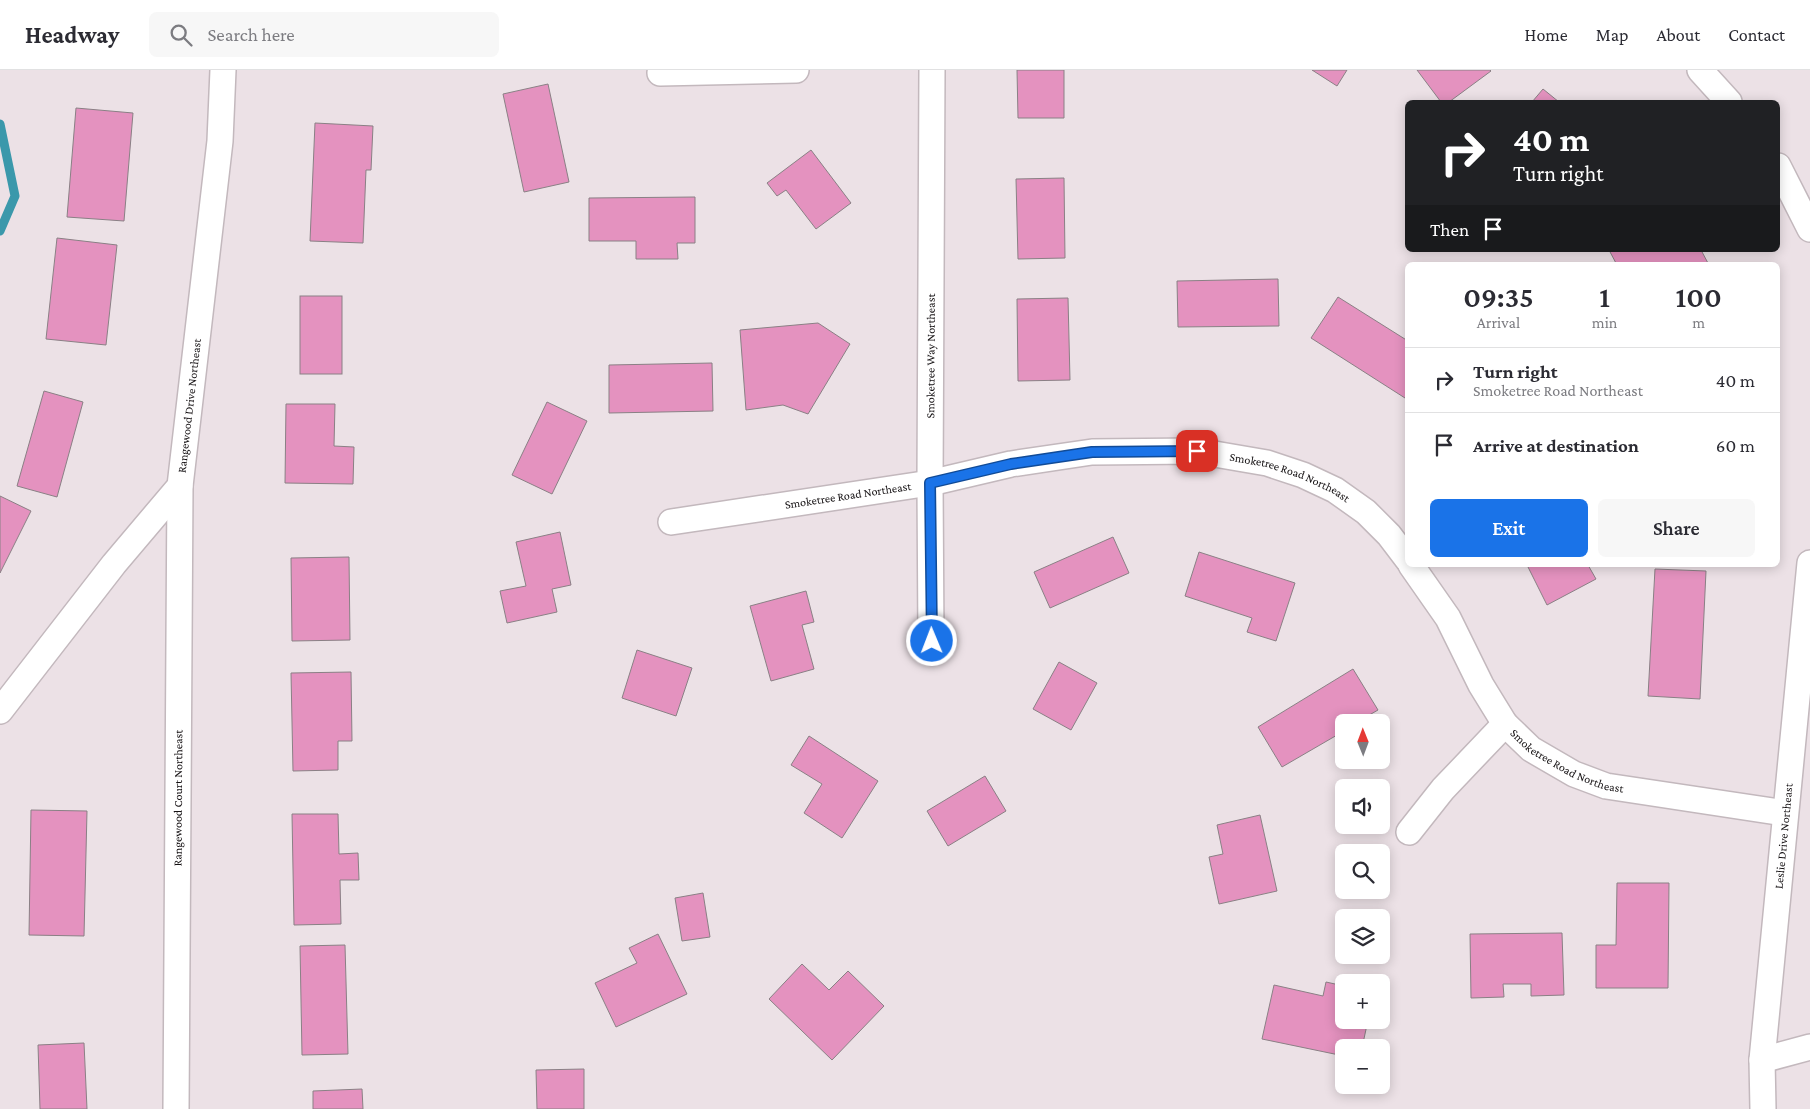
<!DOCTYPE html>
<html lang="en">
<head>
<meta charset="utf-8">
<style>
  body { margin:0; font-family:"Crimson Pro",serif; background:#f7f7f7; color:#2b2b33; height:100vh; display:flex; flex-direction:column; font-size:19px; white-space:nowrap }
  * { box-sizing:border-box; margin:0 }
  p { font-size:16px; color:#7c7c81 }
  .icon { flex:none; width:28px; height:28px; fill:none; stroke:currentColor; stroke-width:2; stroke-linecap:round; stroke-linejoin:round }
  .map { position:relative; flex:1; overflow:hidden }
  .details { position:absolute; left:1405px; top:192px; width:375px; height:305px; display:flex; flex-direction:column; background:#fff; border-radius:8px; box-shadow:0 2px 12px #0003 }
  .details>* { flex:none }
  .top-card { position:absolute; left:1405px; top:30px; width:375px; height:152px; border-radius:8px; box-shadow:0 2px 12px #0003; background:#202124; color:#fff; overflow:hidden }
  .needle { width:32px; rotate:359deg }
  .fabs { position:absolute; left:1335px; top:644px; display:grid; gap:10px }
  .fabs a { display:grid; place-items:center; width:55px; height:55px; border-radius:8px; background:#fff; box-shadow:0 2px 12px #0003; font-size:25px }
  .pin { position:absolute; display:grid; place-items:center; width:42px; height:42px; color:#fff; margin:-21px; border-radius:10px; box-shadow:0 2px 8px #0006 }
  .me { position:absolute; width:55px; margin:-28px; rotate:359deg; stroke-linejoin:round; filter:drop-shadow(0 0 4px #0008) }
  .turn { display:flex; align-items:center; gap:18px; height:105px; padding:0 25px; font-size:22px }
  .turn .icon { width:65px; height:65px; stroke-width:2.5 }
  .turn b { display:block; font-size:35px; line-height:42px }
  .then { display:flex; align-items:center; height:48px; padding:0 25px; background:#0003; gap:10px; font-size:19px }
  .eta { display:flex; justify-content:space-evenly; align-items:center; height:85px; text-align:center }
  .eta b { font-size:30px; font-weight:600; line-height:35px }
  .primary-button { display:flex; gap:10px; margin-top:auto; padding:10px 25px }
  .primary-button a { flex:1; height:58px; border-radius:8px; background:#1a73e8; color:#fff; font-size:20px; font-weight:600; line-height:58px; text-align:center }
  .primary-button a+a { background:#f7f7f7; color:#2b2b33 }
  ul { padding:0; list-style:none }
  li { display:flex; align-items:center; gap:15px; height:65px; padding:0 25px; border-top:1px solid #e1e1e2 }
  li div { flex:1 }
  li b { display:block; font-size:19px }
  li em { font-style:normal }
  header { display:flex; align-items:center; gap:30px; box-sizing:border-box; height:70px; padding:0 25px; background:#fff; border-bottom:1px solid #e1e1e2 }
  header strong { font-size:24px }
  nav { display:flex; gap:28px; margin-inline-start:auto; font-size:18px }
  .search { width:350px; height:45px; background:#f7f7f7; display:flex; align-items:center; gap:12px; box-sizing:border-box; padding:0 18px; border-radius:8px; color:#7c7c81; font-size:19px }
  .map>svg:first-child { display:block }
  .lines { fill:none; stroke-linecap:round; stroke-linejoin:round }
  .stream { stroke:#3b98ab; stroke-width:9 }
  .building { fill:#e492bf; stroke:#8a8085 }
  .minor-casing { stroke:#c3b8bd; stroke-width:28 }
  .minor { stroke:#fff; stroke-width:25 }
  .route-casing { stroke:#114b97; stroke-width:12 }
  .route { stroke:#1a73e8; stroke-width:9 }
  .labels { text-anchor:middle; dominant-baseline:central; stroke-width:4; stroke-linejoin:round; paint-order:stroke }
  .street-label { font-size:12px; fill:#141012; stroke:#ece1e6 }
</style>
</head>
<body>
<header>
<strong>Headway</strong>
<div class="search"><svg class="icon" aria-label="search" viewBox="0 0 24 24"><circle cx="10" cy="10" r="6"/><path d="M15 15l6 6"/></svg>Search here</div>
<nav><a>Home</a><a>Map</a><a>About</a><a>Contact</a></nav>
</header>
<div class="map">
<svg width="1810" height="1039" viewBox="0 0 1810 1039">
  <rect width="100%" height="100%" fill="#ece1e6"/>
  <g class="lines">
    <polyline class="stream" points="0,54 15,126 0,161"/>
  </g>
  <g class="building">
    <polygon points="1017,0 1064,0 1064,48 1018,48"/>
    <polygon points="1312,0 1347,0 1337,16"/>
    <polygon points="1417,0 1490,0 1491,1 1449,32 1441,32"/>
    <polygon points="548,14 569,112 524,122 503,24"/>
    <polygon points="1543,19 1559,32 1532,32"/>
    <polygon points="76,38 133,43 124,151 67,147"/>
    <polygon points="315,53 373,56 371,100 366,100 363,173 310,171"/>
    <polygon points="811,80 851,133 816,159 786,120 777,126 767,113"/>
    <polygon points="1064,108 1065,188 1018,189 1016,109"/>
    <polygon points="695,127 695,173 677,173 678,189 636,189 636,171 589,171 589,128"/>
    <polygon points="57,168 117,175 106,275 46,269"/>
    <polygon points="1609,180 1701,180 1709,195 1617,195"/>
    <polygon points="1278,209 1279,256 1178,257 1177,211"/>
    <rect x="300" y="226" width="42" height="78"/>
    <polygon points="1338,227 1408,271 1408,324 1405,328 1311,268"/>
    <polygon points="1068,228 1070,310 1018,311 1017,229"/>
    <polygon points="818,253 850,274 808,344 783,335 746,340 740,260"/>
    <polygon points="712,293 713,341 609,343 609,295"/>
    <polygon points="44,321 83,332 57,427 17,416"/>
    <polygon points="547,332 587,351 552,424 512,405"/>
    <polygon points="286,334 335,334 334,376 354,377 353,414 285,413"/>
    <polygon points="0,426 31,441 0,503"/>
    <polygon points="560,462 571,515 552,519 557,542 507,553 500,521 526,516 516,472"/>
    <polygon points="1113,467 1129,503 1050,538 1034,502"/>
    <polygon points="1199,482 1295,513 1276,571 1247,562 1252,548 1185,526"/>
    <polygon points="349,487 350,570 292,571 291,488"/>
    <polygon points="1527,495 1588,495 1596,509 1547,535"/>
    <polygon points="1655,499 1706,501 1700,629 1648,626"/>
    <polygon points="806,521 814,552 802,555 814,599 771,611 750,536"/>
    <polygon points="637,580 692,598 676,646 622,628"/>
    <polygon points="1059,592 1097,613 1071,660 1033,639"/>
    <polygon points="1353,599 1378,640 1357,652 1344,652 1344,661 1282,697 1258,657"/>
    <polygon points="351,602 352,671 338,671 338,700 293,701 291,603"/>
    <polygon points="809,666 878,711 842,768 804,743 822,714 791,695"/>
    <polygon points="985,706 1006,741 948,776 927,741"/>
    <polygon points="31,740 87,741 84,866 29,865"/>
    <polygon points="292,744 338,744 339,784 358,783 359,810 340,810 341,854 294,855"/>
    <polygon points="1260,745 1277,821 1219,834 1209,787 1223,784 1217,755"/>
    <polygon points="1617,813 1669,813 1668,918 1596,918 1596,875 1616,875"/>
    <polygon points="703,823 710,867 682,871 675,828"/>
    <polygon points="1562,863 1564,925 1531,926 1531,914 1503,914 1504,927 1471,928 1470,864"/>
    <polygon points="658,864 687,924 616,957 595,913 637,893 629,878"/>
    <polygon points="345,875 348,984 302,985 300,876"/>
    <polygon points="802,894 829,920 848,901 884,936 832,990 769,929"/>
    <polygon points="1326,912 1344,916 1344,950 1368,950 1362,978 1344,978 1344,986 1262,969 1274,915 1323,926"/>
    <polygon points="84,973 87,1039 40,1039 38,975"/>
    <polygon points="584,999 584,1039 537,1039 536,1000"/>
    <polygon points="362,1019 363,1039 313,1039 313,1021"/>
  </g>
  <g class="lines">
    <defs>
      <g id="minor">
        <polyline points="1700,0 1729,32"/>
        <polyline points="660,3 796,0"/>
        <polyline points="1778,96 1810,159"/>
        <path id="s1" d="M 671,452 L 930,413 L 1011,394 L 1092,382 L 1197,381 L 1267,393 L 1303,405 L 1335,420 L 1366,442 L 1389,465 L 1408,490"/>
        <path id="s2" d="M 1411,495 L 1448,548 L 1481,615 L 1505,654 L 1531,679 L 1574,704 L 1606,716 L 1785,743"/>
        <path id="s3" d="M 931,571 L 930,413 L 932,0"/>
        <path id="s4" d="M 0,641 L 114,494 L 180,416 L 220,71 L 223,0"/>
        <polyline points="1409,762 1443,719 1505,654"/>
        <polyline points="1762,990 1810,977"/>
        <path id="s5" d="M 176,1039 L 180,416"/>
        <path id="s6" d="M 1763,1039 L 1762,990 L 1810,493"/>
      </g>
    </defs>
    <use href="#minor" class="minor-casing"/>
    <use href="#minor" class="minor"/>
  </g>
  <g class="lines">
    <defs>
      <polyline id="route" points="932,571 930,413 1011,394 1092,382 1197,381"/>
    </defs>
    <use href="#route" class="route-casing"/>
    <use href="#route" class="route"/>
  </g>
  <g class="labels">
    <g class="street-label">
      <text stroke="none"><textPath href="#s3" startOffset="285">Smoketree Way Northeast</textPath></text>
      <text stroke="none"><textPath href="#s4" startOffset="369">Rangewood Drive Northeast</textPath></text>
      <text stroke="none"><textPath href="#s1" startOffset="629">Smoketree Road Northeast</textPath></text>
      <text stroke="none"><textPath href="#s1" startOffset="179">Smoketree Road Northeast</textPath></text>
      <text stroke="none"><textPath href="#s2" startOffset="259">Smoketree Road Northeast</textPath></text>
      <text stroke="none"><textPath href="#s5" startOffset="311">Rangewood Court Northeast</textPath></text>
      <text stroke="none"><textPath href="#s6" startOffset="274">Leslie Drive Northeast</textPath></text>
    </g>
  </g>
</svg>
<div class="fabs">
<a><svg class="needle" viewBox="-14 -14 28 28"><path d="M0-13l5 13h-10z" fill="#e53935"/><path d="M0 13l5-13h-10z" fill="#7c7c81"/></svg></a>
<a><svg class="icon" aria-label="sound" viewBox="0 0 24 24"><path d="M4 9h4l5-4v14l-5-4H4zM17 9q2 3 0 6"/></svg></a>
<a><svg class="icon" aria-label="search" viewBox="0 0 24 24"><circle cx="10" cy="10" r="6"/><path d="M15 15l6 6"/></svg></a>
<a><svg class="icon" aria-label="layers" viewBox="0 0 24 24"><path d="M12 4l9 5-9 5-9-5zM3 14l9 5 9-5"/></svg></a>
<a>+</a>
<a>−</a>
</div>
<div class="pin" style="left:1197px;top:381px;background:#d93025"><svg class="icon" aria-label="arrive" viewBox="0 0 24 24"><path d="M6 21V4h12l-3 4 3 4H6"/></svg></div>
<svg class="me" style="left:932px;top:571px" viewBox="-20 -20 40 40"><circle r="17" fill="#1a73e8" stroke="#fff" stroke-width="3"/><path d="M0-11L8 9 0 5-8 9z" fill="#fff"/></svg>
<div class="top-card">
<div class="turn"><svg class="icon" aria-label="right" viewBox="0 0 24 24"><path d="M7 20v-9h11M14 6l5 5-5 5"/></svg><div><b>40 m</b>Turn right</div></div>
<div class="then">Then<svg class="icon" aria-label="arrive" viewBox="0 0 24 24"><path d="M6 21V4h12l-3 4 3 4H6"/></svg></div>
</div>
<section class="details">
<div class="eta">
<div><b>09:35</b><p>Arrival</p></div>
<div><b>1</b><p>min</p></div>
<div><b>100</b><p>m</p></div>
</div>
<ul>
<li><svg class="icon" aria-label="right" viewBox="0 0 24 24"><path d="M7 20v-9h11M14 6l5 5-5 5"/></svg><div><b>Turn right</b><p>Smoketree Road Northeast</p></div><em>40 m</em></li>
<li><svg class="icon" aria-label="arrive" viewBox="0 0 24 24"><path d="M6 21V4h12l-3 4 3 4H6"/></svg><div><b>Arrive at destination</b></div><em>60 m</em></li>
</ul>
<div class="primary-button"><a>Exit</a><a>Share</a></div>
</section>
</div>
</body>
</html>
